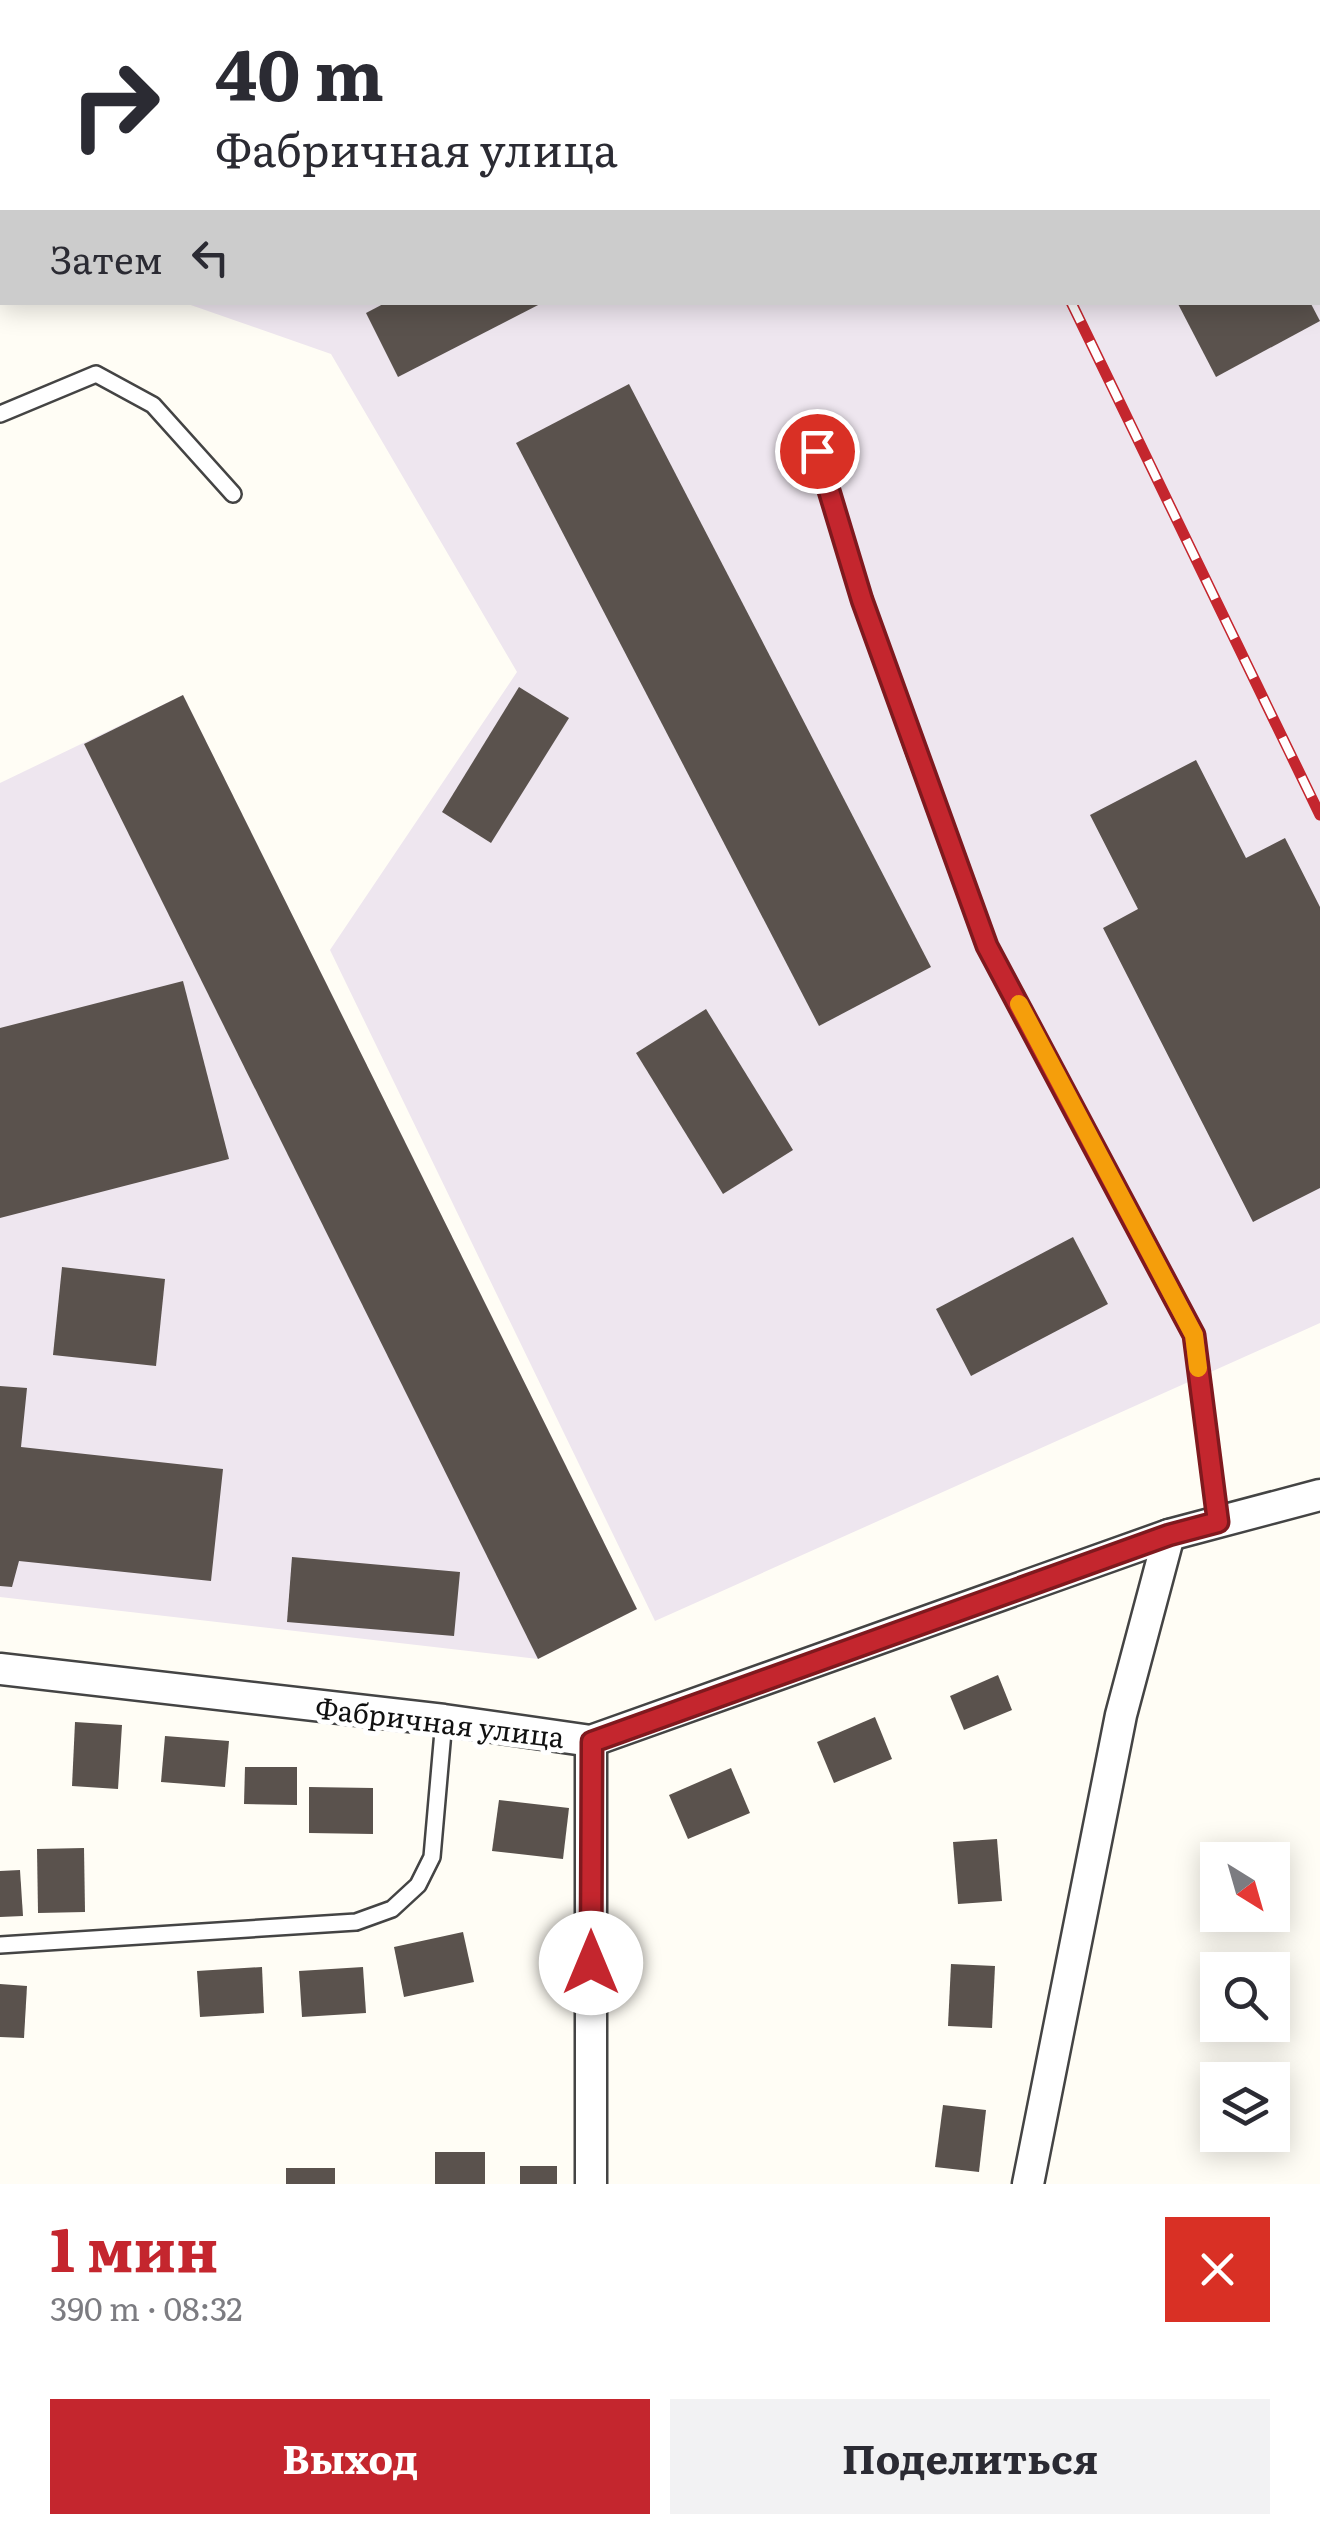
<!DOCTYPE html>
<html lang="ru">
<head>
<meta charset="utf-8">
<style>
  body { margin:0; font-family:Literata,serif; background:#f2f2f3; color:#2b2b33; height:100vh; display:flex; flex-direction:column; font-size:38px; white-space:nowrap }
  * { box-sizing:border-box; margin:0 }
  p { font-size:32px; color:#7c7c81 }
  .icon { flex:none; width:55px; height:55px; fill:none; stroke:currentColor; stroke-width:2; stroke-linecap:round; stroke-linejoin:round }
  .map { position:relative; height:2184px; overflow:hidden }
  .panel { display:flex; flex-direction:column; background:#fff; flex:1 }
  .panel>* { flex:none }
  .hud { position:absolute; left:0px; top:0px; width:1320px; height:305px; box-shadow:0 5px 25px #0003; background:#fff; color:#2b2b33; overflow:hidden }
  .needle { width:65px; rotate:143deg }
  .tools { position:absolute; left:1200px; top:1842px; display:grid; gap:20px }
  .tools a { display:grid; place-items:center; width:90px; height:90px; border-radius:0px; background:#fff; box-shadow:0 5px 25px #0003; font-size:50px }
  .pin { position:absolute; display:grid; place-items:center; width:85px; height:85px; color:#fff; margin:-42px; border:5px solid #fff; border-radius:50%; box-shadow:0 2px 10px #0007 }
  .me { position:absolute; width:110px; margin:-55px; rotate:0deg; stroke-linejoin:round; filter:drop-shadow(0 0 8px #0008) }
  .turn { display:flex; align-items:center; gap:35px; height:210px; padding:0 50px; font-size:45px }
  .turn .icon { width:130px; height:130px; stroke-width:2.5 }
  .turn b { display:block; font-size:70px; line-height:85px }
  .then { display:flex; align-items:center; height:95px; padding:0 50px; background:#0003; gap:20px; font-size:38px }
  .round { display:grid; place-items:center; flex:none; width:105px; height:105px; border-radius:0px; background:#f2f2f3 }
  .summary { display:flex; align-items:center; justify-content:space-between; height:170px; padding:0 50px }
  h1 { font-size:60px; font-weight:700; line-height:75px; color:#c4262e }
  .action { display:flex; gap:20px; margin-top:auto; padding:20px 50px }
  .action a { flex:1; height:115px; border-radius:0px; background:#c4262e; color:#fff; font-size:40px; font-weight:700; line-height:115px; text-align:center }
  .action a+a { background:#f2f2f3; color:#2b2b33 }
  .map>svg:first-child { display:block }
  .industrial { fill:#eee6ef }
  .building { fill:#5a524d }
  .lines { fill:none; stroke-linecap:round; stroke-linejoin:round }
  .service-casing { stroke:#444; stroke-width:20 }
  .minor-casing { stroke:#444; stroke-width:35 }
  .service { stroke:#fff; stroke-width:15 }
  .minor { stroke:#fff; stroke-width:30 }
  .rail-casing { stroke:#c4262e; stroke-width:11 }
  .rail { stroke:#fff; stroke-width:8; stroke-dasharray:22; stroke-linecap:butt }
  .route-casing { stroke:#7f191e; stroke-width:25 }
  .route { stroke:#c4262e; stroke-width:18 }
  .slow { stroke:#f59e0b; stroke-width:18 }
  .labels { text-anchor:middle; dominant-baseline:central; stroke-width:10; stroke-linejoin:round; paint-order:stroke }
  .street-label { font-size:28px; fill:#111; stroke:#fff }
</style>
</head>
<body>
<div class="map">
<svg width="1320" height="2184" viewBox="0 0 1320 2184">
  <rect width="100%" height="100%" fill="#fffdf5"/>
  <g class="industrial">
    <polygon points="0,0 1320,0 1320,1323 655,1621 330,950 517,672 331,354 185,303 1318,302 1318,2 2,2 2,55"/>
    <polygon points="183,695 637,1609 538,1659 0,1597 0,783"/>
  </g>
  <g class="building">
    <polygon points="387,302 544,302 398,377 366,313"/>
    <polygon points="1177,302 1310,302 1320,321 1216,377"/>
    <polygon points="629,384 931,967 819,1026 516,443"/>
    <polygon points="519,687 569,718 491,843 442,812"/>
    <polygon points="183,695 637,1609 538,1659 84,744"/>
    <polygon points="1196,760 1246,858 1285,838 1320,907 1320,1188 1253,1222 1103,928 1138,909 1090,815"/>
    <polygon points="183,981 229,1159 0,1218 0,1028"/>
    <polygon points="706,1009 793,1150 723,1194 636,1053"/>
    <polygon points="1073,1237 1108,1304 971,1376 936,1309"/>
    <polygon points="62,1267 165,1279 156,1366 53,1355"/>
    <polygon points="0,1386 27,1388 21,1447 223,1469 211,1581 19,1561 12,1587 0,1586"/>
    <polygon points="292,1557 460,1572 454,1636 287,1622"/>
    <polygon points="998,1675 1012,1710 964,1730 950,1696"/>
    <polygon points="875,1717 892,1759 834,1783 817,1742"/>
    <polygon points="75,1722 122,1725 118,1789 72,1786"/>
    <polygon points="165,1736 229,1741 225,1787 161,1782"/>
    <polygon points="245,1767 297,1767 297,1805 244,1804"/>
    <polygon points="731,1768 750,1813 688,1839 669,1795"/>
    <polygon points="309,1787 373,1788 373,1834 309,1833"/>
    <polygon points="499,1800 569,1808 563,1859 492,1851"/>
    <polygon points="997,1839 1002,1901 958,1904 953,1842"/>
    <polygon points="84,1848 85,1912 38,1913 37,1849"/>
    <polygon points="20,1870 23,1916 0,1917 0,1871"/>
    <polygon points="463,1932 474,1982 404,1997 394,1947"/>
    <polygon points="951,1964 995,1966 992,2028 948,2026"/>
    <polygon points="262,1967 264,2013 200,2017 197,1971"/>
    <polygon points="363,1967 366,2013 302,2017 299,1971"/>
    <polygon points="0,1984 27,1986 24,2038 0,2037"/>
    <polygon points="943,2105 986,2110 979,2172 935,2167"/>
    <rect x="435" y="2152" width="50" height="32"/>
    <rect x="520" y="2166" width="37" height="18"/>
    <rect x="286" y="2168" width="49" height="16"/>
  </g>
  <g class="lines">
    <defs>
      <g id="service">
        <polyline points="0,414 96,374 153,405 233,494"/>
        <polyline points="817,451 849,562 914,750 987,945 1194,1335 1218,1522"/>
        <polyline points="0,1945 356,1922 392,1909 418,1885 432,1857 444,1720"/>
      </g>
      <g id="minor">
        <polyline points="0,1669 444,1720 591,1741 1169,1535 1320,1495"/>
        <polyline points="591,2184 591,1741"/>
        <polyline points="1028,2184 1121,1715 1169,1535"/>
      </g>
    </defs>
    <use href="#service" class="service-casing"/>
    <use href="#minor" class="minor-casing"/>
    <use href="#service" class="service"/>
    <use href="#minor" class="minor"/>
    <defs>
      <g id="rail">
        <polyline points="925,0 926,2"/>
        <polyline points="1071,302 1320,815"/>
      </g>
    </defs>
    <use href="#rail" class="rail-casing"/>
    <use href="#rail" class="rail"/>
  </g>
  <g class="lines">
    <defs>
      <polyline id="route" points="591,1963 592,1742 1169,1535 1218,1522 1194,1335 987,946 862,600 817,451"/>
    </defs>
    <use href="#route" class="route-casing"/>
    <use href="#route" class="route"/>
    <polyline class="slow" points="1019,1004 1194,1335 1198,1368"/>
  </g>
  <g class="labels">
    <g class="street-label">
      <text transform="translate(440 1721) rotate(7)">Фабричная улица</text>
    </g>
  </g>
</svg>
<div class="tools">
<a><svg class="needle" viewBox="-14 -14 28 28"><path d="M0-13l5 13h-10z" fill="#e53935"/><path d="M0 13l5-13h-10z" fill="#7c7c81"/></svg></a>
<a><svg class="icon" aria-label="search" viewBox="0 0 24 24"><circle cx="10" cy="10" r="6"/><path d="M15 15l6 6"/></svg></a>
<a><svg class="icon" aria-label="layers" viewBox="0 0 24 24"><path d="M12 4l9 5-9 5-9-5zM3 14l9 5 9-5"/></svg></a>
</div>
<div class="pin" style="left:817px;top:451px;background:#d93025"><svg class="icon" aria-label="arrive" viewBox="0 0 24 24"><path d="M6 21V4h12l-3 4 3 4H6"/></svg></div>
<svg class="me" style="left:591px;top:1963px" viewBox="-20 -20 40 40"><circle r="19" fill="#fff"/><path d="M0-13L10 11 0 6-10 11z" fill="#c4262e"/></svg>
<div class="hud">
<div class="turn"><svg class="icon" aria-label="right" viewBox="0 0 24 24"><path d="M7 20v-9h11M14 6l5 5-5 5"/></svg><div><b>40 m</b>Фабричная улица</div></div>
<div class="then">Затем<svg class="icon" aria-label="left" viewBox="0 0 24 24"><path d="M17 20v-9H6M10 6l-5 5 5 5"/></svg></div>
</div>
</div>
<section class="panel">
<div class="summary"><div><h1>1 мин</h1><p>390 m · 08:32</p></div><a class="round" style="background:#d93025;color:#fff"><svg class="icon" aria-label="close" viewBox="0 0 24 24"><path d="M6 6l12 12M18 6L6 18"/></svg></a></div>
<div class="action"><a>Выход</a><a>Поделиться</a></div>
</section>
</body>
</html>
